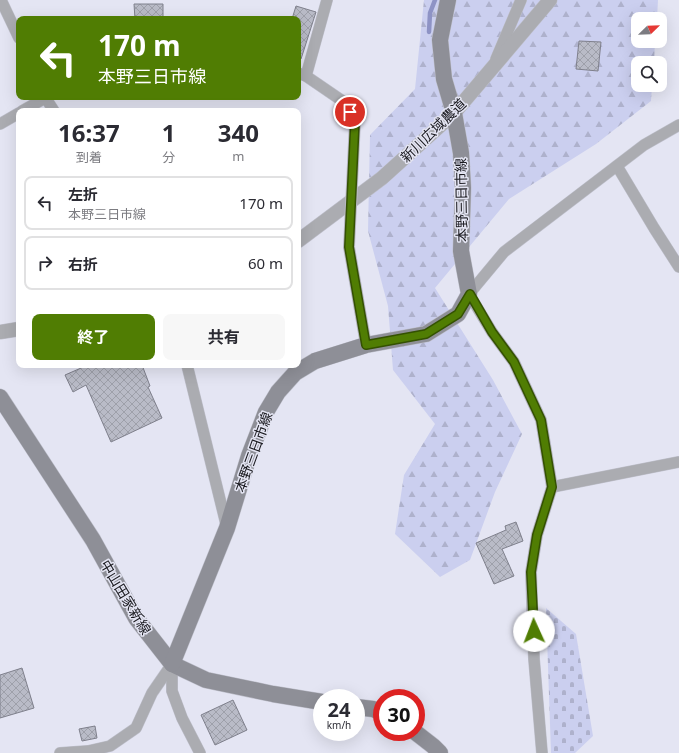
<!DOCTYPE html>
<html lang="ja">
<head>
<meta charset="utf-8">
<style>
  body { margin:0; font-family:"Noto Sans","Noto Sans JP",sans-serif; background:#f7f7f7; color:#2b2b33; height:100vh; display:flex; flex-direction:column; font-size:15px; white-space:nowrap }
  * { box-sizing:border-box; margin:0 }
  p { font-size:13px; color:#7c7c81 }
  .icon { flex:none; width:22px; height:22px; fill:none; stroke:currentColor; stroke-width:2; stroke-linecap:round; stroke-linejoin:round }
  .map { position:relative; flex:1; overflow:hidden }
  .sheet { position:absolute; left:16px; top:108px; width:285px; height:260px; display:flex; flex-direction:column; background:#fff; border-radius:8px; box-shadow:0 4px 16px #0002 }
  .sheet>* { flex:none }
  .guide { position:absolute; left:16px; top:16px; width:285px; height:84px; border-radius:8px; box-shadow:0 4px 16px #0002; background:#507d03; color:#fff; overflow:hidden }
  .needle { width:26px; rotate:67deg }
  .tools { position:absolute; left:631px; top:12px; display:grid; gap:8px }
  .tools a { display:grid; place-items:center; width:36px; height:36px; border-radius:8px; background:#fff; box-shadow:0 4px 16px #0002; font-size:20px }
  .speed { position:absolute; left:313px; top:689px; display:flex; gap:8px; font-size:20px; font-weight:700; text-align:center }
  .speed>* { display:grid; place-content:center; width:52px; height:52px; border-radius:50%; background:#fff; box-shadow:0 4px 16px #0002; line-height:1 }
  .speed small { font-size:10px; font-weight:400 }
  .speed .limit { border:6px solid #d22; background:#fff; color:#111 }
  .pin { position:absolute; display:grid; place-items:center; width:34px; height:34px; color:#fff; margin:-17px; border:2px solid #fff; border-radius:50%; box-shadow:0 1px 4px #0007 }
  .me { position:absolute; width:44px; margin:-22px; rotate:358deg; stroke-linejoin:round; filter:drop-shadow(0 0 3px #0008) }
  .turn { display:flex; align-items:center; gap:14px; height:84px; padding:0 16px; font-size:18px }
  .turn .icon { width:52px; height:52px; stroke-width:2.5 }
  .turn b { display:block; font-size:28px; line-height:34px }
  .eta { display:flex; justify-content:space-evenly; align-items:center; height:68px; text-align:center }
  .eta b { font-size:24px; font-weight:700; line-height:28px }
  .cta { display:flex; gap:8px; margin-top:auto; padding:8px 16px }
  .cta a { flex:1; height:46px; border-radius:8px; background:#507d03; color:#fff; font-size:16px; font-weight:700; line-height:46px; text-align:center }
  .cta a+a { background:#f7f7f7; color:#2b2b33 }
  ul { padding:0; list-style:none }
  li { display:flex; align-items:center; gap:12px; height:54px; margin:0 8px 6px; padding:0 8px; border:2px solid #e1e1e2; border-radius:8px }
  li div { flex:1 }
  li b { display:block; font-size:15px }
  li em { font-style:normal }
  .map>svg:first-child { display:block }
  .forest { fill:url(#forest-firs) }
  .cemetery { fill:url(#cemetery-stones) }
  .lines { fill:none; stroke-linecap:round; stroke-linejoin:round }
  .stream { stroke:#8e93c5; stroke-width:4.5 }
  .building { fill:url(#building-cross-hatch); stroke:#7f808c }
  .minor-casing { stroke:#bfc0cc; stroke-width:12 }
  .tertiary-casing { stroke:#bfc0cc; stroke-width:15 }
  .secondary-casing { stroke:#bfc0cc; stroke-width:17 }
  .minor { stroke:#abacb1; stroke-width:11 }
  .tertiary { stroke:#abacb1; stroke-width:14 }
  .secondary { stroke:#8e8f97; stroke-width:16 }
  .minor-bridge-casing { stroke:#bfc0cc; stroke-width:12; stroke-linecap:butt }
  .minor-bridge { stroke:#abacb1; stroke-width:11 }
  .route-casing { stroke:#345102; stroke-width:10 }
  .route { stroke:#507d03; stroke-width:7 }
  .labels { text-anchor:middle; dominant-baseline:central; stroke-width:3; stroke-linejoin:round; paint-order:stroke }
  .street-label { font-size:14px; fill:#18181d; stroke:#e4e5f3 }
</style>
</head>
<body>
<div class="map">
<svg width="679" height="753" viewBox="0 0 679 753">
  <defs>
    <pattern id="forest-firs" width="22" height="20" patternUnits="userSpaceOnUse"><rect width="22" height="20" fill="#cbcfef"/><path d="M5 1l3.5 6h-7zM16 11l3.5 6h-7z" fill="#aeb1cc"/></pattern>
    <pattern id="cemetery-stones" width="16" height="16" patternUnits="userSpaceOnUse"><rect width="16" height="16" fill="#cbcfef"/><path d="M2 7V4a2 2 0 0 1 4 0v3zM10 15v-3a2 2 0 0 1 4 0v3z" fill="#aeb1cc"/></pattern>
    <pattern id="building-cross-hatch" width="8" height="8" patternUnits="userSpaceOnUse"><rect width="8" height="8" fill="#b9bbc7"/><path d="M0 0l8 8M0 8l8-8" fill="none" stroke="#9ea0aa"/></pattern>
  </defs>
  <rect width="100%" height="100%" fill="#e4e5f3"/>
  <polygon class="forest" points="424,0 658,0 657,19 638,19 638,41 655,41 654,63 638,63 638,85 652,85 651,101 596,144 509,199 435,288 493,380 522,434 495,492 470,560 440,577 395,534 404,475 435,424 393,370 388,306 368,231 370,135 415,89"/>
  <polygon class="cemetery" points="546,608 576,634 593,736 575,753 551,753"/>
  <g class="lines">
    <polyline class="stream" points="429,32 430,13 435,0"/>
  </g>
  <g class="building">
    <polygon points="134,4 163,4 163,19 135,19"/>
    <polygon points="296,6 316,12 301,59 298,59 298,19 292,19"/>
    <polygon points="579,41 601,42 598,71 576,69"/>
    <polygon points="88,365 142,365 150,386 148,387 162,418 111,442 86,385 73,392 65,375"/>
    <polygon points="516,522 523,541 502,549 514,576 494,584 476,543 506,530 505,526"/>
    <polygon points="22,668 34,708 0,718 0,675"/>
    <polygon points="233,700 247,730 215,745 201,715"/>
    <polygon points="95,726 97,738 82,741 79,729"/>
  </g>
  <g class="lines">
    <defs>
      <g id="minor">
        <polyline points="1,0 19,38"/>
        <polyline points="496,59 521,0"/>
        <polyline points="298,73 306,76 344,102 355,121"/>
        <polyline points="306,76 327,0"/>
        <polyline points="45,97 54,111"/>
        <polyline points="22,111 47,97"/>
        <polyline points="0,124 19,113"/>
        <polyline points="617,166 654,228 679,267"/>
        <polyline points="349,247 366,345"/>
        <polyline points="187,365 227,528"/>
        <polyline points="552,487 679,462"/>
        <polyline points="172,664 172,691 182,718 200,753"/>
        <polyline points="60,753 88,751 110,746 136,728 152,693 172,664"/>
        <polyline points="542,753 534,659 531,572 537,535 552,487 541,420 514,362 492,332 469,294 504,252 644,145 679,125"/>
      </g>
      <g id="tertiary">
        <polyline points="298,241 382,178 454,113 550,0"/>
        <polyline points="0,332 19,329"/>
      </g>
      <g id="secondary">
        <polyline points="0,397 93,540 136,618 172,664 206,680 273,694 322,702"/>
        <polyline points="172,664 227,528 249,456 266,412 278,392 295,373 315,361 366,345 426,334 458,314 469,294 461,251 463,188 461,153 454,113 444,79 440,40 448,0"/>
        <polyline points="356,707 373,709 382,713"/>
        <polyline points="415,732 433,746 440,753"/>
      </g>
    </defs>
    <use href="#minor" class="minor-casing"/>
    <use href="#tertiary" class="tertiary-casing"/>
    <use href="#secondary" class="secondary-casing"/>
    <use href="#minor" class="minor"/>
    <use href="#tertiary" class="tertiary"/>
    <use href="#secondary" class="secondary"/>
    <defs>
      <polyline id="minor-bridge" points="349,247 355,121"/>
    </defs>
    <use href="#minor-bridge" class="minor-bridge-casing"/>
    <use href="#minor-bridge" class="minor-bridge"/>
  </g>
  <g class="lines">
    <defs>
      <polyline id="route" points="350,112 355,121 349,247 366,345 426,334 458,314 470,294 492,332 514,362 541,420 552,487 537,535 531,572 534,631"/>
    </defs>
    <use href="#route" class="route-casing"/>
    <use href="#route" class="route"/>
  </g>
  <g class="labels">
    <g class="street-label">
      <text transform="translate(433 130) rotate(-44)">新川広域農道</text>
      <text transform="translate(461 200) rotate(-91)">本野三日市線</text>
      <text transform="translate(253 452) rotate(-70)">本野三日市線</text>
      <text transform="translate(126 597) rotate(59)">中山田家新線</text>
    </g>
  </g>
</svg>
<div class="tools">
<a><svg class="needle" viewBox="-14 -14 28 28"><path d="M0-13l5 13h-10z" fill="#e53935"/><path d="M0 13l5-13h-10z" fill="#7c7c81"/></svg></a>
<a><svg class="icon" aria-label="search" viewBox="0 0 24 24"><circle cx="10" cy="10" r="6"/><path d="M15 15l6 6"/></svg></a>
</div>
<div class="speed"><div>24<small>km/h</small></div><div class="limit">30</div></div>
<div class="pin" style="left:350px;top:112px;background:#d93025"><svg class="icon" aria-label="arrive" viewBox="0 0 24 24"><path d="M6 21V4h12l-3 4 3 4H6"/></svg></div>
<svg class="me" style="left:534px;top:631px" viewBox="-20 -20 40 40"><circle r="19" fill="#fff"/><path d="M0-13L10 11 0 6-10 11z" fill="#507d03"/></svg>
<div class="guide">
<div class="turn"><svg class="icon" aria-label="left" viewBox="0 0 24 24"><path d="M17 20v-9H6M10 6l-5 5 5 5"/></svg><div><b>170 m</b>本野三日市線</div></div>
</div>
<section class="sheet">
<div class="eta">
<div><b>16:37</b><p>到着</p></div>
<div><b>1</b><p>分</p></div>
<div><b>340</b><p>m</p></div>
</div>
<ul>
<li><svg class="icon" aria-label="left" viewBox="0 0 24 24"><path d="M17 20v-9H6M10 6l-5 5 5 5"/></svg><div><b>左折</b><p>本野三日市線</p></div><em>170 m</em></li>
<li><svg class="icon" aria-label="right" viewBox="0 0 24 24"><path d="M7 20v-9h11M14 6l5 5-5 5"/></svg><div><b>右折</b></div><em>60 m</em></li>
</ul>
<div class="cta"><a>終了</a><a>共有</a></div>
</section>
</div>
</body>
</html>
